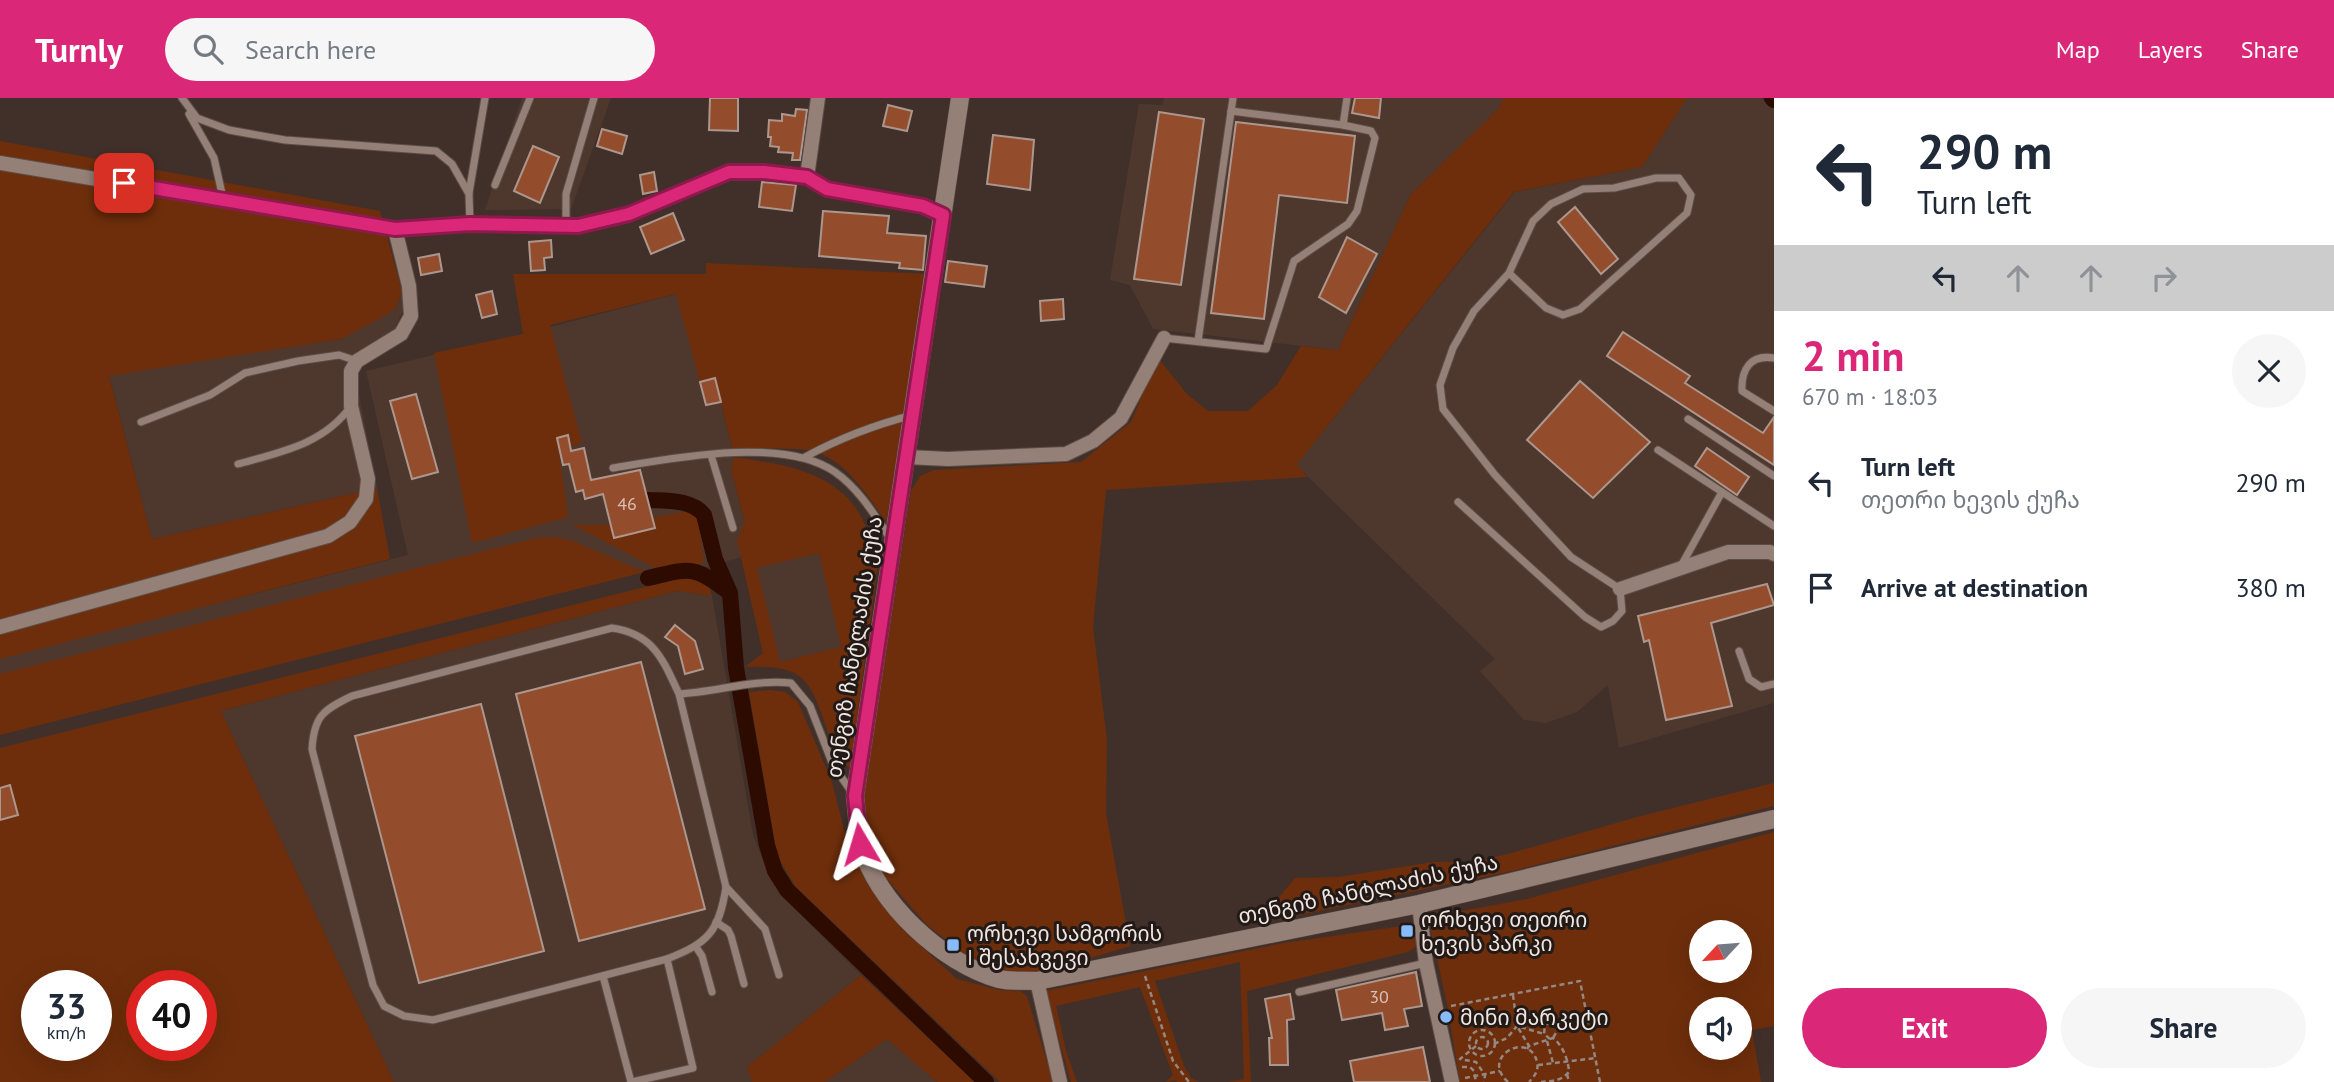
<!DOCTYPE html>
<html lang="en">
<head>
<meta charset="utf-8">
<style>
  body { margin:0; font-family:"PT Sans","Noto Sans Georgian",sans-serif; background:#f6f6f7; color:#1f2937; height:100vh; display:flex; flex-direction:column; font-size:26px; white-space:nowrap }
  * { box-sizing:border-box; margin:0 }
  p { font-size:23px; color:#747a83 }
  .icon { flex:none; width:38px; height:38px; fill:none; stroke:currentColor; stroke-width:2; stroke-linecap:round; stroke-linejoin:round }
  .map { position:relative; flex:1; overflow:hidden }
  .side { display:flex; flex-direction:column; background:#fff; width:560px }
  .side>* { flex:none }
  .banner { background:#fff; color:#1f2937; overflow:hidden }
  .needle { width:46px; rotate:244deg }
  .buttons { position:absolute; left:1689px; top:822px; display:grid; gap:14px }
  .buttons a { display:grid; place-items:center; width:63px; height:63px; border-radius:50%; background:#fff; box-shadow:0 7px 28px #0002; font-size:35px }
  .speed { position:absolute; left:21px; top:872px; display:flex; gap:14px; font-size:35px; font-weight:700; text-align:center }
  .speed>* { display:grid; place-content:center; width:91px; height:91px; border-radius:50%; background:#fff; box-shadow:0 7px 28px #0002; line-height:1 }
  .speed small { font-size:18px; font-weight:400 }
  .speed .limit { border:10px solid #d22; background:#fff; color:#111 }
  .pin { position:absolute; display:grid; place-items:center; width:60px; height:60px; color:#fff; margin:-30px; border-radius:14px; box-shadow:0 4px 10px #0006 }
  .me { position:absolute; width:77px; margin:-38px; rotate:353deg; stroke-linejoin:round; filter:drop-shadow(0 0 5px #0008) }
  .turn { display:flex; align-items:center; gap:24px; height:147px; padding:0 28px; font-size:32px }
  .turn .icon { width:91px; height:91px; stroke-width:2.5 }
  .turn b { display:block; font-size:49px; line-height:60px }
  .lanes { display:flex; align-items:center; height:66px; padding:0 28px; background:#0003; justify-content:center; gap:35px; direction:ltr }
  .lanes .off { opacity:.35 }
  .round { display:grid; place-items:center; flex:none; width:74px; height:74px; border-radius:37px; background:#f6f6f7 }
  .summary { display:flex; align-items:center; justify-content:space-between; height:119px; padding:0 28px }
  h1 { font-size:42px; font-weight:700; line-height:52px; color:#db2777 }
  .action { display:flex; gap:14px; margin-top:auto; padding:14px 28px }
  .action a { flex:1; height:80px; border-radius:42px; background:#db2777; color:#fff; font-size:28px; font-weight:700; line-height:80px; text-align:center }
  .action a+a { background:#f6f6f7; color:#1f2937 }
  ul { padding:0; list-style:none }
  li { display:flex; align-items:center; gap:21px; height:105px; padding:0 28px }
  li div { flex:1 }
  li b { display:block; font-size:26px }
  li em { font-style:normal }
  header { display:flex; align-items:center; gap:42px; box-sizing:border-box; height:98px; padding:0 35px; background:#db2777; color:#fff }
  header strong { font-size:33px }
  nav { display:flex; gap:38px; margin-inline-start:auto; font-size:24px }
  .search { width:490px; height:63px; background:#f6f6f7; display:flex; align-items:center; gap:18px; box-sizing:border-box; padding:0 24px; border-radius:38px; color:#747a83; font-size:26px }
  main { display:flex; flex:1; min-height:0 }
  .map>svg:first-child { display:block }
  .built { fill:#4e382e }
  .green { fill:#6e2e0b; fill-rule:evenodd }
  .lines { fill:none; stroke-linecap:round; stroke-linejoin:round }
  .canal { stroke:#2e0b00; stroke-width:16 }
  .building { fill:#934d2c; stroke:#ac978e; stroke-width:2 }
  .lane-casing { stroke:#5c4d47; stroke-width:9 }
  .street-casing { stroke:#5c4d47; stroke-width:16 }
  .secondary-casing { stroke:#5c4d47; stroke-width:19 }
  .path { stroke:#958781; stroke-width:2.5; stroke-dasharray:5 3.5; stroke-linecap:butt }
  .lane { stroke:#948077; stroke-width:7 }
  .street { stroke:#948077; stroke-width:14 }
  .secondary { stroke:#948077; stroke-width:18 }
  .route-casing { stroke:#8e194d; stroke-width:18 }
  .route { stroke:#db2777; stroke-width:12 }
  .poi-dot { fill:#87bbfc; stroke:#221a17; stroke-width:2.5 }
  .labels { text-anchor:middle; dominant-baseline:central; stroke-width:6; stroke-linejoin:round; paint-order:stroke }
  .number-label { font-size:18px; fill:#dabfb4 }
  .street-label { font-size:21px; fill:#f1e5e1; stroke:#221a17 }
  .poi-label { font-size:21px; fill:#f1e5e1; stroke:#221a17; text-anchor:start }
</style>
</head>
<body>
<header>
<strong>Turnly</strong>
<div class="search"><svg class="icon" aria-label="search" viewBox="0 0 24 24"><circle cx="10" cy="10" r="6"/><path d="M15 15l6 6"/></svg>Search here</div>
<nav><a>Map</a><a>Layers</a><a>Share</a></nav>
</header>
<main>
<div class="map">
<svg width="1774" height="984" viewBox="0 0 1774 984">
  <rect width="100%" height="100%" fill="#413029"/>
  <g class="built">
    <polygon points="522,0 611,0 571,111 485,112"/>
    <polygon points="1164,0 1503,0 1499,10 1411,96 1338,252 1153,231 1130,187 1110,182 1139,6 1162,7"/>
    <polygon points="1687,0 1760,0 1774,11 1774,605 1619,650 1608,587 1577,614 1546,625 1524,622 1480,573 1495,561 1296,367 1515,94 1642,69"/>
    <polygon points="402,193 404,210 394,232 355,276 377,390 152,441 109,277 341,241 396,210"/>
    <polygon points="677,196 700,283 715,280 734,359 731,372 757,469 819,455 842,549 780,564 745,569 763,555 741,459 708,469 685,465 645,474 555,442 0,578 0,560 408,457 366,273 523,236"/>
    <polygon points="677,493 712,498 753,737 767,773 786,802 861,877 747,969 752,984 394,984 221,613"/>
    <polygon points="887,941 937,984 825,984"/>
  </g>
  <g class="green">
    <polygon points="1503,0 1687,0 1642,69 1514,94 1297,366 1307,379 1106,392 1093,529 1107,642 1106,715 1130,848 1036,877 999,872 972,862 927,827 886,780 868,740 863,702 911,393 920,378 934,372 1081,364 1131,324 1158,260 1187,296 1208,313 1248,313 1277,287 1301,248 1338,252 1411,96 1499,10"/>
    <polygon points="0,43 380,113 402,193 396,210 379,221 341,241 109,278 152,441 377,390 390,461 0,561"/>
    <path d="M 706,165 L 929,176 L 886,424 C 869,399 845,361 813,353 C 793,349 754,351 732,350 L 715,280 L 700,284 L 676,196 L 550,227 L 582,345 L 570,349 L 568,337 L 557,340 L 568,419 L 472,445 L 434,255 L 523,236 L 513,176 L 706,176 Z"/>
    <path d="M 734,359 C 780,366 832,372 859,415 C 868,429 872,450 878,466 L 850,670 C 838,661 835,653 830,639 C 810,585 810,566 745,569 L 763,555 L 737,442 L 745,424 L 731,372 ZM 819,455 L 841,549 L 780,564 L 757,470 Z"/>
    <polygon points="688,413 694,414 698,422 704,464 696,467 685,465 659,472 573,427 611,427"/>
    <polygon points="557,439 573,443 645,474 0,637 0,576 536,440"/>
    <path d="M 693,477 L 708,485 L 712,498 L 677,493 L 221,613 L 394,984 L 0,984 L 0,650 ZM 37,887 L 96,887 L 96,947 L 37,947 ZM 142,887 L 201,887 L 201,947 L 142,947 Z"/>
    <polygon points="770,592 785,594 798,604 832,684 847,744 871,789 903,832 957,881 999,892 1020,893 1027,898 1053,984 1000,984 796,789 777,758 749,594"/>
    <polygon points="1774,685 1774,708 1512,773 1280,821 1279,799 1295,780 1339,779 1433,764 1471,764 1508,756 1637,719"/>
    <path d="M 1774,734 L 1774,928 L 1752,932 L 1761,984 L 1460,984 L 1447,906 L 1428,819 L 1527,801 ZM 1701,835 L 1740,835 L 1740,873 L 1701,873 ZM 1701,912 L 1740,912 L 1740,950 L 1701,950 Z"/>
    <polygon points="1416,826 1417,848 1408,854 1247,893 1251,984 1227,984 1244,981 1240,864 1155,883 1184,968 1191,980 1199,984 1177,984 1175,982 1166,984 1173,977 1140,889 1056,908 1066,953 1077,984 1071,984 1045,893 1284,845"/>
    <polygon points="861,877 975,984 937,984 887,941 825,984 752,984 747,969"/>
  </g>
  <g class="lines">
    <g class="canal">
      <polyline points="1772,0 1774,2"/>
      <path d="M 648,402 C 666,403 692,401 704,417 L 715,461 L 730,495 L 736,570 L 767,747 L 775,773 L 787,792 L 986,984"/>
      <path d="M 648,480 C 688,471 693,466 726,492"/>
    </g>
  </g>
  <g class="building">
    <polygon points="710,0 738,0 738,33 709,32"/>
    <polygon points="1355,0 1381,0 1379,20 1352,15"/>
    <polygon points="888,7 912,13 907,33 883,28"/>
    <polygon points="796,11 807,12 800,62 792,62 793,55 778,54 779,49 770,48 771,39 768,39 769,22 782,23 782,16 795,18"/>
    <polygon points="1159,14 1204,21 1181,187 1134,181"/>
    <polygon points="1236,24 1355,38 1347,105 1279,97 1264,221 1211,215"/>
    <polygon points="602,31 627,38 622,56 597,48"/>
    <polygon points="993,37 1034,42 1030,92 987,86"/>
    <polygon points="533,48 559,59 540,105 514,93"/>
    <polygon points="654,74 657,93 643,96 640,77"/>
    <polygon points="762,84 796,87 792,113 759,109"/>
    <polygon points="1575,109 1618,161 1601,176 1558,124"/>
    <polygon points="823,113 889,118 887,135 926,138 923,172 899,170 900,165 819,158"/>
    <polygon points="673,115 684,142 651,156 640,129"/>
    <polygon points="1347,139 1377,156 1346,215 1319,199"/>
    <polygon points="551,142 552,159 544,160 545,172 531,173 529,144"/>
    <polygon points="439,156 442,173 421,177 418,160"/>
    <polygon points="948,163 987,168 984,189 945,184"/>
    <polygon points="492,193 497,216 482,220 476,197"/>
    <polygon points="1063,201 1064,221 1041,223 1040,203"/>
    <polygon points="1623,234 1690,278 1685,285 1763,335 1774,319 1774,367 1607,258"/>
    <polygon points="715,280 721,304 706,307 700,284"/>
    <polygon points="1580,283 1650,344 1593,400 1527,342"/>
    <polygon points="416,296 438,374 412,381 390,303"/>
    <polygon points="568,337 571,353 584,350 591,382 640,372 655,430 614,440 603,396 585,401 583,392 576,394 569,366 563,367 557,340"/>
    <polygon points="1707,350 1749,379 1737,397 1695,368"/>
    <polygon points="1767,486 1774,507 1711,525 1732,608 1666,622 1649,542 1644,544 1638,518"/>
    <polygon points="675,527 695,543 703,571 685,576 678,548 665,539"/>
    <polygon points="641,564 705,811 579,843 516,596"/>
    <polygon points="481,606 544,853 419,885 355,638"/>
    <polygon points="10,687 18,717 0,722 0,690"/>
    <polygon points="1416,874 1422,908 1404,911 1408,928 1385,932 1382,915 1342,922 1336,892"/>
    <polygon points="1290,896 1294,921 1287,922 1288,967 1270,967 1269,940 1272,940 1265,901"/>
    <polygon points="1423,949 1430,984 1354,984 1350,963"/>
  </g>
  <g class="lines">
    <defs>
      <g id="lane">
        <polyline points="182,0 197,20 229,32 285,42 436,53 452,66 469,96 470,126"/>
        <polyline points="1231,13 1343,27 1347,0"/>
        <polyline points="189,16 214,60 223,100"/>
        <polyline points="495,87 530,0"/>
        <polyline points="469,95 485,0"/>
        <polyline points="566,128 566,96 594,0"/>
        <polyline points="1164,240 1266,251 1294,163 1348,126 1357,113 1375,40 1371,33 1343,27"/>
        <polyline points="1198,243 1233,0"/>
        <path d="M 1774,260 C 1750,256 1741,272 1742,293 L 1774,313"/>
        <polyline points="1688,321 1774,378"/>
        <polyline points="141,324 210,297 245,275 298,263 339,257 357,263"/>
        <polyline points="1658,352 1774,428"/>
        <polyline points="711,357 733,430"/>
        <path d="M 805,359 C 840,340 874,327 913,317"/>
        <path d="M 238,366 C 281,354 324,346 351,308"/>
        <path d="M 613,370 C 672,360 784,338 835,374 C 859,391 874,416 890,440"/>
        <polyline points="1458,404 1585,519 1601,529 1613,523 1622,513 1620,491 1571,459 1495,377 1443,311 1440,287 1453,250 1474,213 1509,175 1533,123 1551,106 1583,91 1614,90 1656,80 1679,80 1691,97 1687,115 1580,211 1563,217 1546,210 1509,175"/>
        <polyline points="1681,468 1722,394"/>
        <polyline points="1739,553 1749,581 1761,589 1774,586"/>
        <path d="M 679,596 C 663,562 654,536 612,530 L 352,598 C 323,612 314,618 312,651 L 373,887 L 384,908 L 404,918 L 433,922 L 667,861 C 708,845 719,834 726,789 L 679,596 C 716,594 754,581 791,585 L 810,608 L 833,667 L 853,696"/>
        <polyline points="726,789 765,831 779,877"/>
        <polyline points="716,824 728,832 731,838 744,886"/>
        <polyline points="696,849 702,858 712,894"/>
        <polyline points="603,878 631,984"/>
        <polyline points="1299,894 1426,865"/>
        <polyline points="632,984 693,970 667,861"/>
      </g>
      <g id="street">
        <polyline points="0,65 395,131 470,126 577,128 629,116 729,74 764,74 807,79 827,91 923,108 943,117"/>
        <polyline points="807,79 818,0"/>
        <polyline points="907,359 948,361 1066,356 1093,343 1121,320 1164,240"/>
        <polyline points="1620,491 1728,454 1770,454 1774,456"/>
        <polyline points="0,529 328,438 350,424 366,401 368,381 351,308 351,273 357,263 401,236 411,218 409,188 395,131"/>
        <polyline points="1419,806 1426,865 1452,984"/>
        <polyline points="1037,883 1060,984"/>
      </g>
      <path id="secondary" d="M 960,0 L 855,698 C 857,714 857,731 861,746 C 876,804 942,865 999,881 C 1011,884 1025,882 1037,883 L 1419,806 L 1774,721"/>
    </defs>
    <use href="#lane" class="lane-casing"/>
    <use href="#street" class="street-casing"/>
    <use href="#secondary" class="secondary-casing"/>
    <g class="path">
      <polyline points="1145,878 1173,963 1189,984"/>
      <polyline points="1513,897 1517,928 1529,948"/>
      <polyline points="1451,908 1580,883 1600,984"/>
      <circle cx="1482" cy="945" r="13"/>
      <circle cx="1482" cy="945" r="6"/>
      <polyline points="1550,941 1544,936 1545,927 1554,921 1557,933 1553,940"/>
      <polyline points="1547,943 1553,965"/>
      <polyline points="1494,946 1507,940 1517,928 1544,936"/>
      <polyline points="1476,948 1460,961 1476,964 1485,977 1484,984"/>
      <path d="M 1527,951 L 1529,948 L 1553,940 C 1563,948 1568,961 1569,974 C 1561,983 1553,983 1541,984"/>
      <polyline points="1538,967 1596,960"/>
      <polyline points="1462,969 1470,969 1474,973 1476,984"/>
      <polyline points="1567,976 1569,984"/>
      <polyline points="1465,980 1500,973"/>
      <path d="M 1508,984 C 1479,958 1530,932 1537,964 C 1539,972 1535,978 1529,984"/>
    </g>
    <use href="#lane" class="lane"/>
    <use href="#street" class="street"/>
    <use href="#secondary" class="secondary"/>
  </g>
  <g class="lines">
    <defs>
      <polyline id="route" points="124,85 395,131 470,126 578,128 629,116 729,74 764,74 807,79 827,91 923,108 943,117 855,698 860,746"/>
    </defs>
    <use href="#route" class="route-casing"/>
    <use href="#route" class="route"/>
  </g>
  <g class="poi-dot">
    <rect x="1400" y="826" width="14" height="14" rx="3.5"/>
    <rect x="946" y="840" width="14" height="14" rx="3.5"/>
    <circle cx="1446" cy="919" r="7"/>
  </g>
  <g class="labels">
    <g class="number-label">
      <text x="627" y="405">46</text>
      <text x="1379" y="898">30</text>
    </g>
    <g class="street-label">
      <text transform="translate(854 549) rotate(-81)">თენგიზ ჩანტლაძის ქუჩა</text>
      <text transform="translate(1368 791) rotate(-12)">თენგიზ ჩანტლაძის ქუჩა</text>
    </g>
    <g class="poi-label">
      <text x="1421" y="821">ორხევი თეთრი<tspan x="1421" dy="24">ხევის პარკი</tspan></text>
      <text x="967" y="835">ორხევი სამგორის<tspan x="967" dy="24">I შესახვევი</tspan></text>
      <text x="1460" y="919">მინი მარკეტი</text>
    </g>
  </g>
</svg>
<div class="buttons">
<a><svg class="needle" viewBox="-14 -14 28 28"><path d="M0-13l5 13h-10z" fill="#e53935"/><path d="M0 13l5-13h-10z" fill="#747a83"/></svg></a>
<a><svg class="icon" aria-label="sound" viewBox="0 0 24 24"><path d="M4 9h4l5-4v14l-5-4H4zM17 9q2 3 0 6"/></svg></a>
</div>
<div class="speed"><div>33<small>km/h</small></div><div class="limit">40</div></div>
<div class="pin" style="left:124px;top:85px;background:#d93025"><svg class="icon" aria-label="arrive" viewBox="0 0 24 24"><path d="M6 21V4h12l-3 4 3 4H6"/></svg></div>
<svg class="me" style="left:860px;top:746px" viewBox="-20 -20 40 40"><path d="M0-17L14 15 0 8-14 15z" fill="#db2777" stroke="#fff" stroke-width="4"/></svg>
</div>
<section class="side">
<div class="banner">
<div class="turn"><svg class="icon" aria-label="left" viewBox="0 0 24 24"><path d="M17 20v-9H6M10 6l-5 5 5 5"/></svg><div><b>290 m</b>Turn left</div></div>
<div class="lanes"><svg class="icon" aria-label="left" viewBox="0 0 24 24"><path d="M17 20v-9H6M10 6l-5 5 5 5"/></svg><svg class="icon off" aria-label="ahead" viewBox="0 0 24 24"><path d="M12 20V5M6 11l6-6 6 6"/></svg><svg class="icon off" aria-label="ahead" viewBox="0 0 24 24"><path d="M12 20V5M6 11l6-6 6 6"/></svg><svg class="icon off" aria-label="right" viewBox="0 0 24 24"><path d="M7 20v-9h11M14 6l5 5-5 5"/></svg></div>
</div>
<div class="summary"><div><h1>2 min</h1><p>670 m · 18:03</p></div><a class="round"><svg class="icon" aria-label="close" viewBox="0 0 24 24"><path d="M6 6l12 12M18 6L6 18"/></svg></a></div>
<ul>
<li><svg class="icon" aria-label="left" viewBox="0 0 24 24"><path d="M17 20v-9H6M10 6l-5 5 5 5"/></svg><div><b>Turn left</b><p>თეთრი ხევის ქუჩა</p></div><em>290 m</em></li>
<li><svg class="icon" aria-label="arrive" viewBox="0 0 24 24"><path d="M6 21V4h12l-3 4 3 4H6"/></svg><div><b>Arrive at destination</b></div><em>380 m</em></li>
</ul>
<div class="action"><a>Exit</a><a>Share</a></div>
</section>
</main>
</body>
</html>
